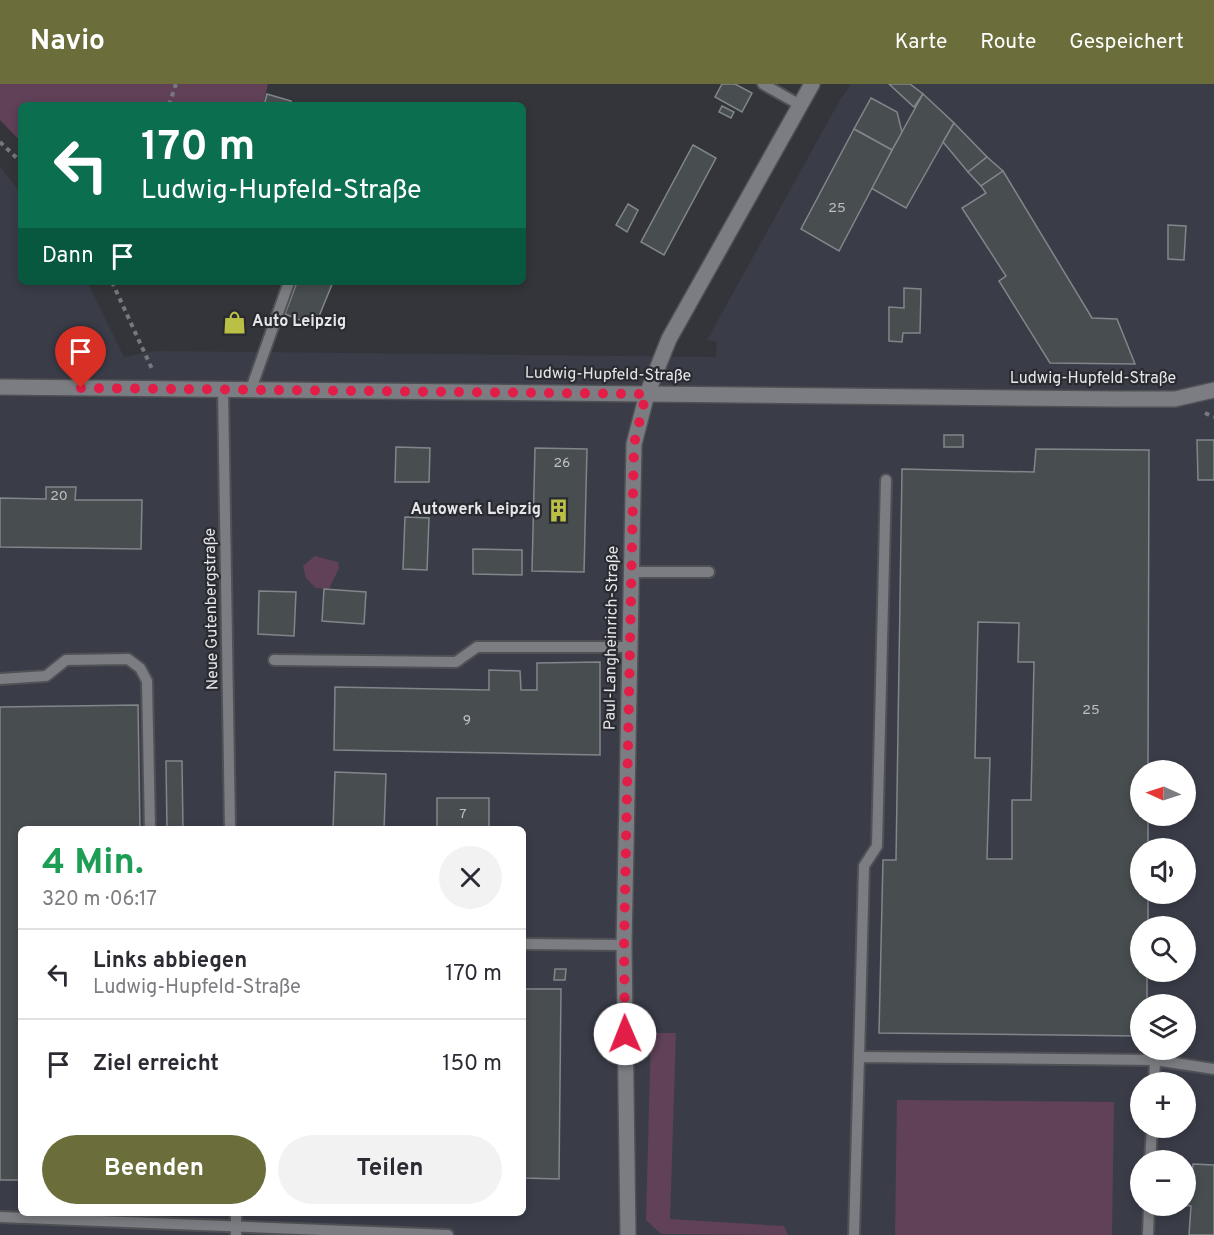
<!DOCTYPE html>
<html lang="de">
<head>
<meta charset="utf-8">
<style>
  body { margin:0; font-family:Overpass,sans-serif; background:#f2f2f3; color:#2b2b33; height:100vh; display:flex; flex-direction:column; font-size:22px; white-space:nowrap }
  * { box-sizing:border-box; margin:0 }
  p { font-size:20px; color:#7c7c81 }
  .icon { flex:none; width:33px; height:33px; fill:none; stroke:currentColor; stroke-width:2; stroke-linecap:round; stroke-linejoin:round }
  .map { position:relative; flex:1; overflow:hidden }
  .side { position:absolute; left:18px; top:742px; width:508px; height:390px; display:flex; flex-direction:column; background:#fff; border-radius:9px; box-shadow:0 3px 9px #0003 }
  .side>* { flex:none }
  .top-card { position:absolute; left:18px; top:18px; width:508px; height:183px; border-radius:9px; box-shadow:0 3px 9px #0003; background:#0b6e4f; color:#fff; overflow:hidden }
  .needle { width:39px; rotate:273deg }
  .buttons { position:absolute; left:1130px; top:676px; display:grid; gap:12px }
  .buttons a { display:grid; place-items:center; width:66px; height:66px; border-radius:50%; background:#fff; box-shadow:0 3px 9px #0003; font-size:30px }
  .pin { position:absolute; display:grid; place-items:center; width:51px; height:51px; color:#fff; margin:-62px -26px; border-radius:50% 50% 50% 0; rotate:-45deg; box-shadow:0 0 6px #0007 }
  .pin .icon { rotate:45deg }
  .me { position:absolute; width:66px; margin:-33px; rotate:359deg; stroke-linejoin:round; filter:drop-shadow(0 0 4px #0008) }
  .turn { display:flex; align-items:center; gap:21px; height:126px; padding:0 24px; font-size:27px }
  .turn .icon { width:78px; height:78px; stroke-width:2.5 }
  .turn b { display:block; font-size:42px; line-height:51px }
  .then { display:flex; align-items:center; height:57px; padding:0 24px; background:#0003; gap:12px; font-size:22px }
  .round { display:grid; place-items:center; flex:none; width:63px; height:63px; border-radius:32px; background:#f2f2f3 }
  .overview { display:flex; align-items:center; justify-content:space-between; height:102px; padding:0 24px }
  h1 { font-size:36px; font-weight:700; line-height:45px; color:#1e9e55 }
  .button { display:flex; gap:12px; margin-top:auto; padding:12px 24px }
  .button a { flex:1; height:69px; border-radius:36px; background:#6b6e3b; color:#fff; font-size:24px; font-weight:700; line-height:69px; text-align:center }
  .button a+a { background:#f2f2f3; color:#2b2b33 }
  ul { padding:0; list-style:none }
  li { display:flex; align-items:center; gap:18px; height:90px; padding:0 24px; border-top:2px solid #e1e1e2 }
  li div { flex:1 }
  li b { display:block; font-size:22px }
  li em { font-style:normal }
  header { display:flex; align-items:center; gap:36px; box-sizing:border-box; height:84px; padding:0 30px; background:#6b6e3b; color:#fff }
  header strong { font-size:28px }
  nav { display:flex; gap:33px; margin-inline-start:auto; font-size:21px }
  .map>svg:first-child { display:block }
  .built { fill:#3a3d48; fill-rule:evenodd }
  .green { fill:#604158 }
  .building { fill:#484d50; stroke:#81868a; stroke-width:1.5; fill-rule:evenodd }
  .lines { fill:none; stroke-linecap:round; stroke-linejoin:round }
  .lane-casing { stroke:#505155; stroke-width:14 }
  .street-casing { stroke:#505155; stroke-width:18 }
  .secondary-casing { stroke:#505155; stroke-width:18 }
  .path { stroke:#77787c; stroke-width:4; stroke-dasharray:4.5 4.5; stroke-linecap:butt }
  .lane { stroke:#7b7d82; stroke-width:10 }
  .street { stroke:#7b7d82; stroke-width:15 }
  .secondary { stroke:#7b7d82; stroke-width:15 }
  .route { stroke:#e11d48; stroke-width:10; stroke-dasharray:0 18 }
  .labels { text-anchor:middle; dominant-baseline:central; stroke-width:4.5; stroke-linejoin:round; paint-order:stroke }
  .number-label { font-size:14px; fill:#bec0c3 }
  .poi-label { font-size:16px; font-weight:bold; fill:#e5e6e9; stroke:#2a2b30; text-anchor:start }
  .street-label { font-size:16px; fill:#e5e6e9; stroke:#2a2b30 }
</style>
</head>
<body>
<header>
<strong>Navio</strong>
<nav><a>Karte</a><a>Route</a><a>Gespeichert</a></nav>
</header>
<div class="map">
<svg width="1214" height="1151" viewBox="0 0 1214 1151">
  <rect width="100%" height="100%" fill="#34353a"/>
  <path class="built" d="M 851,0 L 1214,0 L 1214,1151 L 0,1151 L 0,83 L 21,109 L 21,198 L 87,198 L 124,273 L 155,267 L 716,273 L 717,258 L 707,256 L 840,16 ZM 1140,687 L 1185,687 L 1185,732 L 1140,732 ZM 21,746 L 524,746 L 524,1130 L 21,1130 ZM 1140,765 L 1185,765 L 1185,810 L 1140,810 ZM 1140,843 L 1185,843 L 1185,888 L 1140,888 ZM 1140,921 L 1185,921 L 1185,966 L 1140,966 ZM 1140,999 L 1185,999 L 1185,1044 L 1140,1044 ZM 1140,1077 L 1185,1077 L 1185,1122 L 1140,1122 Z"/>
  <g class="green">
    <polygon points="0,0 268,0 263,21 21,21 21,58 0,36"/>
    <polygon points="315,472 338,478 339,484 329,505 316,504 306,494 303,482"/>
    <polygon points="651,949 676,949 670,1135 784,1142 788,1151 661,1150 646,1136"/>
    <polygon points="897,1016 1114,1018 1112,1151 895,1151"/>
  </g>
  <g class="building">
    <polygon points="722,0 735,0 752,9 742,28 715,13"/>
    <polygon points="889,0 910,0 923,10 914,23"/>
    <polygon points="267,10 291,17 290,21 264,21"/>
    <polygon points="923,10 954,39 906,124 871,104"/>
    <polygon points="871,14 897,28 902,48 892,66 854,45"/>
    <polygon points="722,22 734,28 731,34 719,28"/>
    <polygon points="954,39 987,73 968,88 943,58"/>
    <polygon points="854,45 892,66 839,167 801,145"/>
    <polygon points="693,61 716,74 664,171 641,158"/>
    <polygon points="987,73 1003,87 981,102 968,88"/>
    <polygon points="1003,87 1092,234 1117,235 1135,280 1050,279 999,197 1006,192 962,124 986,109 981,102"/>
    <polygon points="628,120 638,126 627,148 616,141"/>
    <polygon points="1168,141 1186,142 1184,176 1168,175"/>
    <polygon points="297,198 333,198 315,242 285,230"/>
    <polygon points="904,204 921,205 920,249 903,249 902,258 889,257 889,223 904,224"/>
    <rect x="944" y="351" width="19" height="12"/>
    <polygon points="1197,356 1214,356 1214,396 1198,396"/>
    <polygon points="396,363 430,364 429,398 395,398"/>
    <polygon points="535,364 587,365 584,488 532,487"/>
    <path d="M 1036,365 L 1149,366 L 1148,687 L 1140,687 L 1140,732 L 1148,732 L 1148,765 L 1140,765 L 1140,810 L 1148,810 L 1148,843 L 1140,843 L 1140,888 L 1147,888 L 1147,921 L 1140,921 L 1140,952 L 879,949 L 883,776 L 896,776 L 902,385 L 1034,388 ZM 978,538 L 1019,539 L 1018,578 L 1034,578 L 1031,716 L 1012,716 L 1012,775 L 987,775 L 990,674 L 975,674 Z"/>
    <polygon points="46,403 76,403 75,416 142,416 141,465 0,463 0,414 46,415"/>
    <polygon points="405,433 429,434 427,486 403,485"/>
    <polygon points="473,465 522,466 522,491 473,490"/>
    <polygon points="324,505 366,508 364,540 322,537"/>
    <polygon points="259,507 296,508 294,552 258,550"/>
    <polygon points="600,578 600,671 334,666 335,603 489,606 489,586 520,587 521,606 537,606 537,579"/>
    <polygon points="138,621 140,746 21,746 21,1096 0,1096 0,623"/>
    <polygon points="166,677 182,677 183,746 167,746"/>
    <polygon points="335,688 386,690 384,746 333,746"/>
    <rect x="437" y="714" width="52" height="32"/>
    <polygon points="555,885 566,885 565,896 554,896"/>
    <polygon points="524,905 561,905 559,1095 524,1094"/>
    <polygon points="1193,1080 1214,1081 1214,1151 1189,1151 1191,1122 1185,1121 1185,1094 1192,1095"/>
  </g>
  <g class="lines">
    <defs>
      <g id="lane">
        <polyline points="763,0 800,21"/>
        <polyline points="223,305 230,746"/>
        <polyline points="251,305 289,198"/>
        <polyline points="631,488 709,488"/>
        <polyline points="274,576 456,578 477,563 630,563"/>
        <polyline points="0,595 46,592 66,576 128,575 140,584 147,597 150,746"/>
        <polyline points="524,860 624,861"/>
        <polyline points="859,973 864,782 877,762 886,396"/>
        <polyline points="1155,976 1214,985"/>
        <polyline points="1150,1077 1152,1044"/>
        <polyline points="236,1130 236,1151"/>
        <polyline points="0,1133 448,1151"/>
        <polyline points="854,1151 859,973 1155,976 1154,999"/>
        <polyline points="1148,1151 1149,1122"/>
      </g>
      <polyline id="street" points="628,1151 624,861 634,360 647,310 669,255 812,0"/>
      <polyline id="secondary" points="0,303 1119,315 1175,315 1214,306"/>
    </defs>
    <use href="#lane" class="lane-casing"/>
    <use href="#street" class="street-casing"/>
    <use href="#secondary" class="secondary-casing"/>
    <g class="path">
      <polyline points="169,21 176,0"/>
      <polyline points="0,58 21,78"/>
      <polyline points="112,198 152,285"/>
      <polyline points="1205,329 1214,333"/>
    </g>
    <use href="#lane" class="lane"/>
    <use href="#street" class="street"/>
    <use href="#secondary" class="secondary"/>
  </g>
  <g class="lines">
    <polyline class="route" points="81,304 646,310 634,360 624,861 625,950"/>
  </g>
  <defs>
    <symbol id="shop-bare" viewBox="-9 -9 18 18"><path d="M-5-2.5h2.3a2.7 3.5 0 0 1 5.4 0H5L5.5 6h-11ZM-1.5-2.5h3a1.5 2.3 0 0 0-3 0Z" fill="#bac045" stroke="#2a2b30" stroke-width="2.5" paint-order="stroke"/></symbol>
    <symbol id="building-bare" viewBox="-9 -9 18 18"><path d="M-4-6H4V6H1V3H-1V6H-4ZM-2.5-4.3h1.7v1.8h-1.7ZM.8-4.3h1.7v1.8H.8ZM-2.5-1h1.7V.8h-1.7ZM.8-1h1.7V.8H.8Z" fill="#bac045" stroke="#2a2b30" stroke-width="2.5" paint-order="stroke"/></symbol>
  </defs>
  <g fill-rule="evenodd">
    <use href="#shop-bare" x="218" y="222" width="33" height="33"/>
    <use href="#building-bare" x="542" y="410" width="33" height="33"/>
  </g>
  <g class="labels">
    <g class="number-label">
      <text x="837" y="124">25</text>
      <text x="562" y="379">26</text>
      <text x="59" y="412">20</text>
      <text x="1091" y="626">25</text>
      <text x="467" y="636">9</text>
      <text x="463" y="730">7</text>
    </g>
    <g class="poi-label">
      <text x="252" y="238">Auto Leipzig</text>
      <text x="541" y="426" text-anchor="end">Autowerk Leipzig</text>
    </g>
    <g class="street-label">
      <text transform="translate(608 291) rotate(1)">Ludwig-Hupfeld-Straße</text>
      <text x="1093" y="295">Ludwig-Hupfeld-Straße</text>
      <text transform="translate(212 525) rotate(-91)">Neue Gutenbergstraße</text>
      <text transform="translate(612 554) rotate(-89)">Paul-Langheinrich-Straße</text>
    </g>
  </g>
</svg>
<div class="buttons">
<a><svg class="needle" viewBox="-14 -14 28 28"><path d="M0-13l5 13h-10z" fill="#e53935"/><path d="M0 13l5-13h-10z" fill="#7c7c81"/></svg></a>
<a><svg class="icon" aria-label="sound" viewBox="0 0 24 24"><path d="M4 9h4l5-4v14l-5-4H4zM17 9q2 3 0 6"/></svg></a>
<a><svg class="icon" aria-label="search" viewBox="0 0 24 24"><circle cx="10" cy="10" r="6"/><path d="M15 15l6 6"/></svg></a>
<a><svg class="icon" aria-label="layers" viewBox="0 0 24 24"><path d="M12 4l9 5-9 5-9-5zM3 14l9 5 9-5"/></svg></a>
<a>+</a>
<a>−</a>
</div>
<div class="pin" style="left:81px;top:304px;background:#d93025"><svg class="icon" aria-label="arrive" viewBox="0 0 24 24"><path d="M6 21V4h12l-3 4 3 4H6"/></svg></div>
<svg class="me" style="left:625px;top:950px" viewBox="-20 -20 40 40"><circle r="19" fill="#fff"/><path d="M0-13L10 11 0 6-10 11z" fill="#e11d48"/></svg>
<div class="top-card">
<div class="turn"><svg class="icon" aria-label="left" viewBox="0 0 24 24"><path d="M17 20v-9H6M10 6l-5 5 5 5"/></svg><div><b>170 m</b>Ludwig-Hupfeld-Straße</div></div>
<div class="then">Dann<svg class="icon" aria-label="arrive" viewBox="0 0 24 24"><path d="M6 21V4h12l-3 4 3 4H6"/></svg></div>
</div>
<section class="side">
<div class="overview"><div><h1>4 Min.</h1><p>320 m · 06:17</p></div><a class="round"><svg class="icon" aria-label="close" viewBox="0 0 24 24"><path d="M6 6l12 12M18 6L6 18"/></svg></a></div>
<ul>
<li><svg class="icon" aria-label="left" viewBox="0 0 24 24"><path d="M17 20v-9H6M10 6l-5 5 5 5"/></svg><div><b>Links abbiegen</b><p>Ludwig-Hupfeld-Straße</p></div><em>170 m</em></li>
<li><svg class="icon" aria-label="arrive" viewBox="0 0 24 24"><path d="M6 21V4h12l-3 4 3 4H6"/></svg><div><b>Ziel erreicht</b></div><em>150 m</em></li>
</ul>
<div class="button"><a>Beenden</a><a>Teilen</a></div>
</section>
</div>
</body>
</html>
